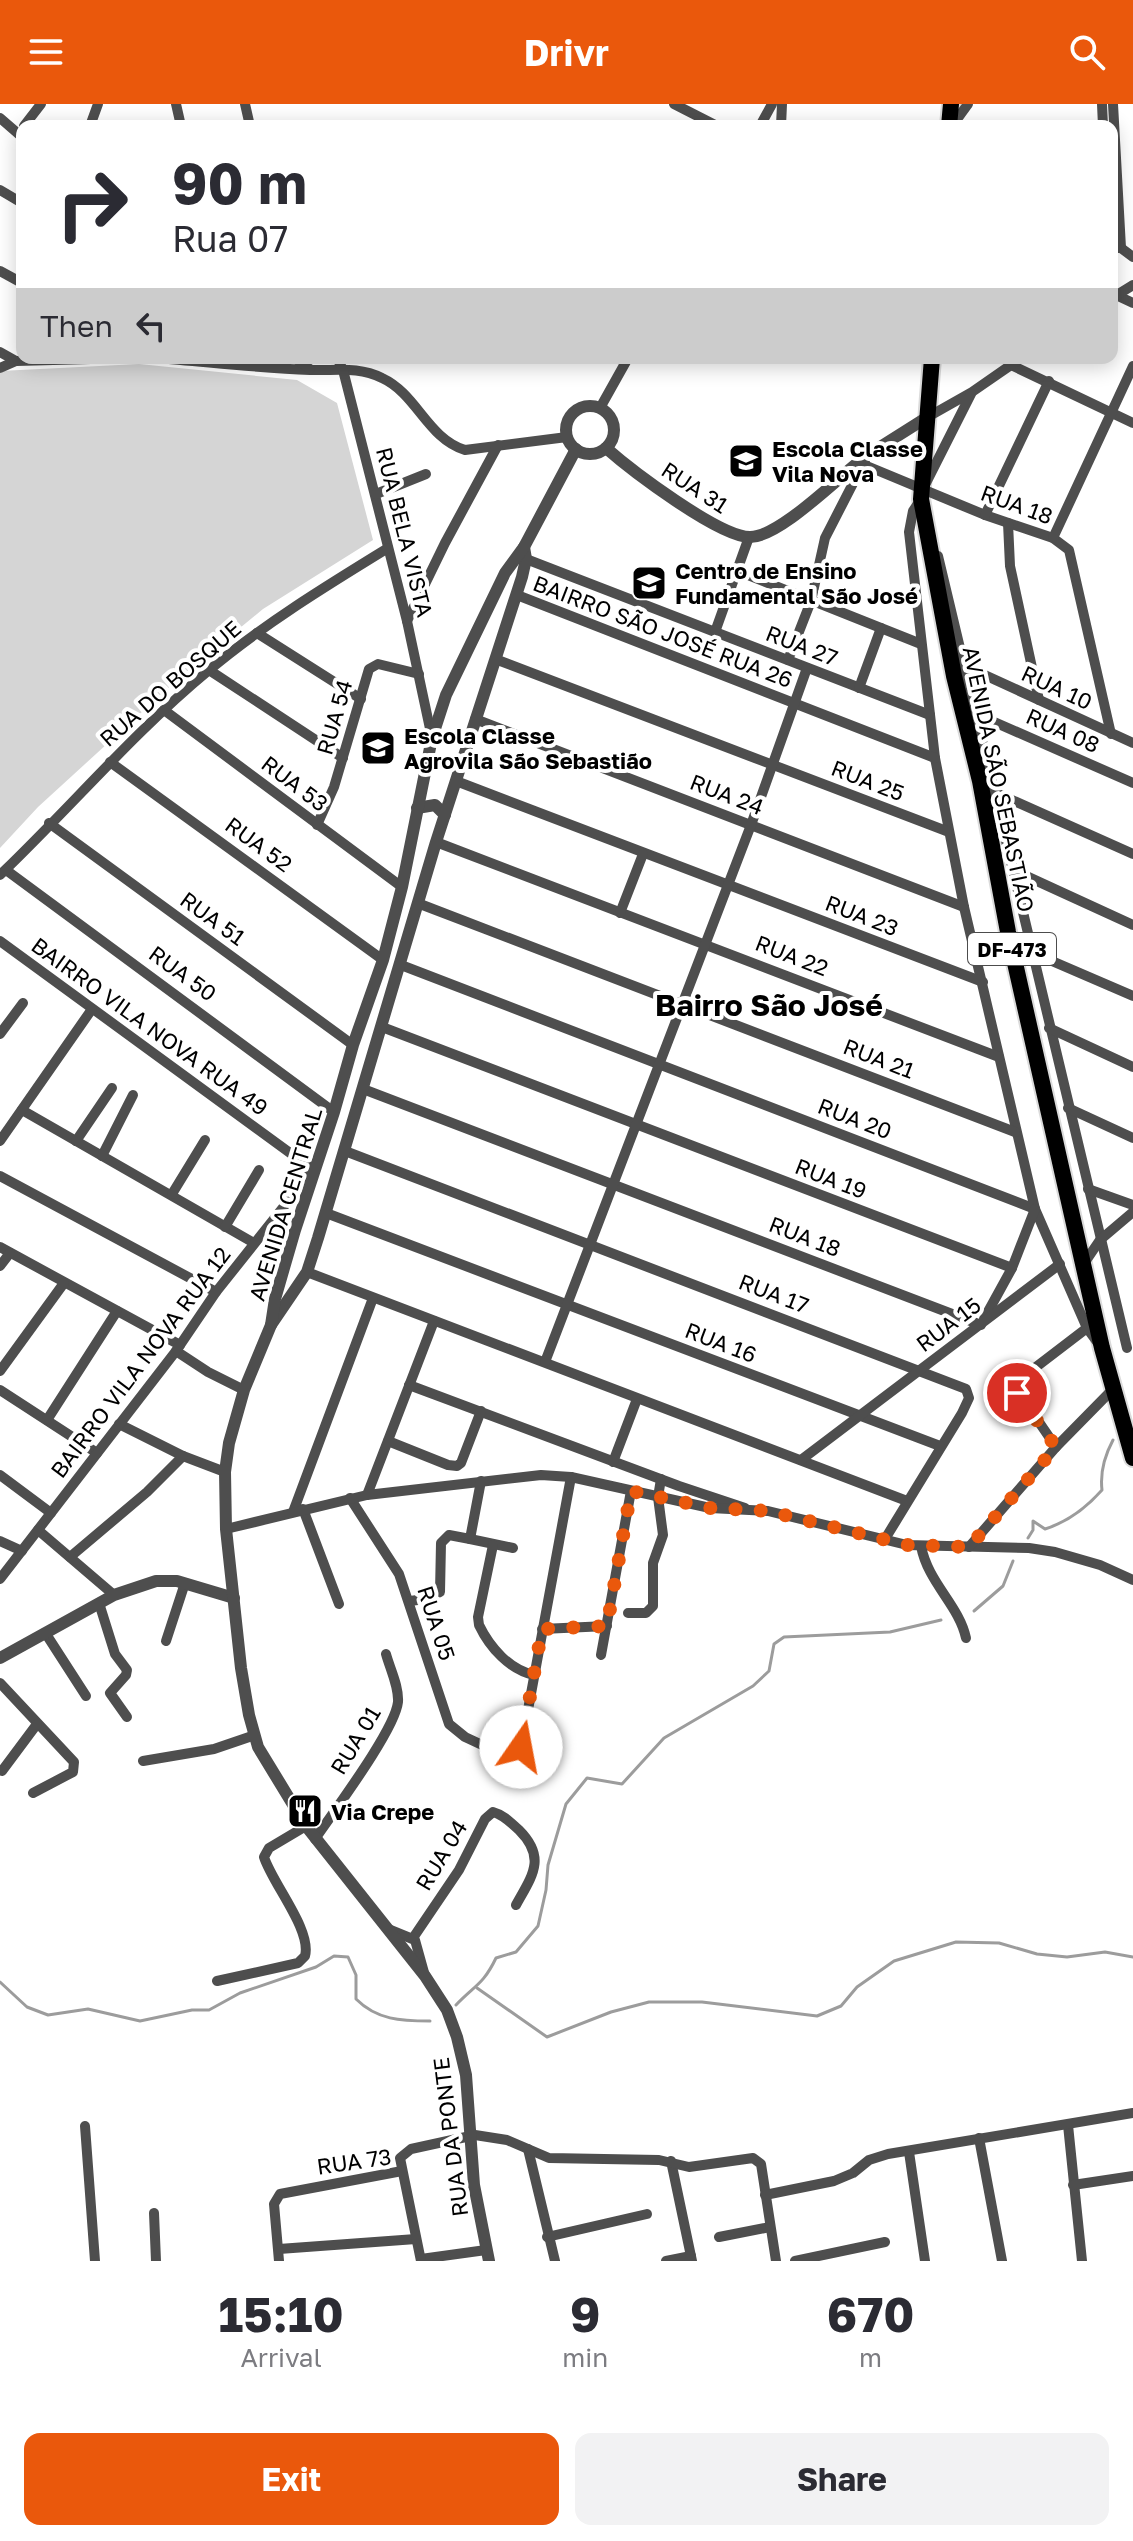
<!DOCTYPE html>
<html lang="en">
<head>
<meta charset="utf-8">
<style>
  body { margin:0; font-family:"Golos Text",sans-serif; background:#f2f2f3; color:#2b2b33; height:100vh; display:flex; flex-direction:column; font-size:30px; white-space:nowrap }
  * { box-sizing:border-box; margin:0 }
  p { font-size:26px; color:#7c7c81 }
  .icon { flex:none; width:44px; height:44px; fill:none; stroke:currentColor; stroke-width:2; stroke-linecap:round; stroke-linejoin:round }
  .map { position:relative; height:2157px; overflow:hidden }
  .drawer { display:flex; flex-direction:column; background:#fff; flex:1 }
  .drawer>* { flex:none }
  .guide { position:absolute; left:16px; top:16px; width:1102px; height:244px; border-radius:16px; box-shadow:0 4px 20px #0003; background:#fff; color:#2b2b33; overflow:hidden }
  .pin { position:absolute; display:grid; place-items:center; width:68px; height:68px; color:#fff; margin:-34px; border:4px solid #fff; border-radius:50%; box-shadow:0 2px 8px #0007 }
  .me { position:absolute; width:88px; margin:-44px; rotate:12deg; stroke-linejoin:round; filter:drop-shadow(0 0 6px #0008) }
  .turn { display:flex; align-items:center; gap:28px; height:168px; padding:0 24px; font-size:36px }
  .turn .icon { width:104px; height:104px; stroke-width:2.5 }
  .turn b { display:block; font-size:56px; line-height:68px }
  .then { display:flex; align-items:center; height:76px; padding:0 24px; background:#0003; gap:16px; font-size:30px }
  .eta { display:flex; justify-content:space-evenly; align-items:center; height:136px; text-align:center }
  .eta b { font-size:48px; font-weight:700; line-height:56px }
  .cta { display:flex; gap:16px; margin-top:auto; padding:16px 24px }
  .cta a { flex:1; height:92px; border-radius:16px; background:#ea580c; color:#fff; font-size:32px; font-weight:700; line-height:92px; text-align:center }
  .cta a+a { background:#f2f2f3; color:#2b2b33 }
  header { display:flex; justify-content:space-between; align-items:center; height:104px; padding:0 24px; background:#ea580c; color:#fff; font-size:36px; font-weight:700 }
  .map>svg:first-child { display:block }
  .green { fill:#d5d5d5 }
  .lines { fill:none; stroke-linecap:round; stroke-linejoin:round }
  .stream { stroke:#9c9c9c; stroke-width:3 }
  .primary-casing { stroke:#dbdbdb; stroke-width:20 }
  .minor { stroke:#4e4e4e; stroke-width:10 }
  .tertiary { stroke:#4e4e4e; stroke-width:12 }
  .primary { stroke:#000; stroke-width:16 }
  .route { stroke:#ea580c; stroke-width:14; stroke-dasharray:0 25.2 }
  .labels { text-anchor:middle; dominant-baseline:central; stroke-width:8; stroke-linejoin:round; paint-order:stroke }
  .shield { fill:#fff; stroke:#4c4c4c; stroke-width:2 }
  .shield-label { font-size:20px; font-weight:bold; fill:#000 }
  .poi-label { font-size:22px; font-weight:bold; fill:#000; stroke:#fff; text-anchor:start }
  .street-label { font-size:22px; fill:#000; stroke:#fff }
  .district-label { font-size:30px; font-weight:bold; fill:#000; stroke:#fff }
</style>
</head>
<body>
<header><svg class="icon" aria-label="menu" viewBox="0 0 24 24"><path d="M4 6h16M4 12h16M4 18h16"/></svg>Drivr<svg class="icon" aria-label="search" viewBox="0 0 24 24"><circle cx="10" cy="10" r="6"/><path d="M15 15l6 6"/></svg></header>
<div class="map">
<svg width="1133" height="2157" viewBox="0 0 1133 2157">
  <rect width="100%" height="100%" fill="#fff"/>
  <polygon class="green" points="139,260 297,276 337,299 373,436 263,505 178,575 38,703 0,744 0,267"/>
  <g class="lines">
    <g class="stream">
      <path d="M 1028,1434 L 1033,1426 L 1033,1417 L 1045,1425 C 1067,1418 1087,1403 1102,1386 C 1100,1369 1105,1351 1113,1336"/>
      <polyline points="974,1507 1003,1482 1013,1457"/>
      <path d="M 0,1878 L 27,1903 L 48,1911 L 88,1905 L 140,1917 L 192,1906 L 209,1906 L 240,1889 L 316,1863 L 334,1852 L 348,1853 L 356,1871 L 356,1895 C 377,1916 401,1917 430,1917"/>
      <polyline points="477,1884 547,1933 611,1908 649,1898 702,1898 817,1912 841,1902 857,1883 894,1857 956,1838 999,1839 1037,1850 1067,1853 1105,1848 1133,1853"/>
      <path d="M 456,1901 C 475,1881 483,1881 496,1854 L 516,1848 L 538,1822 L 546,1786 L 548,1761 L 566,1700 L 587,1674 L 622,1680 L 664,1634 L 753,1582 L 769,1567 L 774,1540 L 784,1533 L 890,1528 L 941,1516"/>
    </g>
    <defs>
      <g id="primary">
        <polyline points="949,22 951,0"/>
        <polyline points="932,254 921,395 954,572 980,677 1008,828 1102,1244 1133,1354"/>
      </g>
    </defs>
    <use href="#primary" class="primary-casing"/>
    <g class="minor">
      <polyline points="176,0 181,22"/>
      <polyline points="245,0 250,22"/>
      <polyline points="674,0 717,22"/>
      <polyline points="1102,0 1103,22"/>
      <polyline points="1113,0 1121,144"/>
      <polyline points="0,14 22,33"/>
      <polyline points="24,22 41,0"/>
      <polyline points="90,22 98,0"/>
      <polyline points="760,22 772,0"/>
      <polyline points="781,22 782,0"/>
      <polyline points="952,22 968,0"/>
      <polyline points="0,86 22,99"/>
      <polyline points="1112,144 1121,144 1133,153"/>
      <polyline points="0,167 22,179"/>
      <polyline points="1116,191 1133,199"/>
      <polyline points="1112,194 1133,181"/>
      <polyline points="0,248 16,257"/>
      <path d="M 156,254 C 208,258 259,264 310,266 C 336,267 358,262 382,274 C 417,290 427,334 465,346 L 567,333"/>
      <polyline points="294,254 310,265"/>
      <polyline points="337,254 343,266 407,517 432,634"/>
      <polyline points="1011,261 1133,319"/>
      <polyline points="0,264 16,257 128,254"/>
      <polyline points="600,304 628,254"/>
      <polyline points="926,314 972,288 1021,254"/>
      <polyline points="862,360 985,411 1053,434 1069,446 1111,630"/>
      <polyline points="926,379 971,290"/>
      <polyline points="376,390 426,370"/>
      <polyline points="921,395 913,407 909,428 935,654 964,803 1035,1105 1087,1224 1098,1239"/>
      <polyline points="985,411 1049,277"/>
      <polyline points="1008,419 1010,462 1039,596"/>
      <polyline points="1053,434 1133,262"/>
      <polyline points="938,452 1127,1244"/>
      <polyline points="526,455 930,611"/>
      <polyline points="738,467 921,540"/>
      <polyline points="517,491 935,654"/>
      <polyline points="407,517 445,439 498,341"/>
      <polyline points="715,528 749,433"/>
      <polyline points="257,529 361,595"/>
      <polyline points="495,555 949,728"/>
      <polyline points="788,556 811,497 825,434 865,356"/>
      <polyline points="965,562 1133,639"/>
      <polyline points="209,566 343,654"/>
      <polyline points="859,584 881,524"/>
      <polyline points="164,606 402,783"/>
      <polyline points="976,610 1133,679"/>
      <polyline points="475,615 964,803"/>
      <polyline points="110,658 383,856"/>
      <polyline points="456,677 983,878"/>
      <polyline points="994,688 1133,750"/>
      <polyline points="49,719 353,941"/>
      <polyline points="317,721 334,683 369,565 378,560 419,570"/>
      <polyline points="436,738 999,953"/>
      <polyline points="6,766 334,1008"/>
      <polyline points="1013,766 1133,821"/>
      <path d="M 0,771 C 70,704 133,629 208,567 C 264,520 326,482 388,444"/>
      <polyline points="420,800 1015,1028"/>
      <polyline points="620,809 643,750"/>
      <polyline points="0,837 312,1065"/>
      <polyline points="1031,848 1133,892"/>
      <polyline points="401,861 1035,1105"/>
      <polyline points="382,923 1012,1164"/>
      <polyline points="1049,924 1133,963"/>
      <polyline points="0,930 23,899"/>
      <polyline points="363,985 981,1221"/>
      <polyline points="1068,1004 1133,1034"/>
      <polyline points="22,1006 254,1139"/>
      <polyline points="0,1037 92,905"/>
      <polyline points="76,1037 112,984"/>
      <polyline points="345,1047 966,1285 969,1294 962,1309 885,1435"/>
      <polyline points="102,1052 133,991"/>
      <polyline points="0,1072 216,1188"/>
      <polyline points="1088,1085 1133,1101"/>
      <polyline points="172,1090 205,1036"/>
      <polyline points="326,1109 940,1342"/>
      <polyline points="225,1123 259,1066"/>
      <polyline points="0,1143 180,1241"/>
      <polyline points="1083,1161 1100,1136 1133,1108"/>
      <polyline points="0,1162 10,1149"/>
      <polyline points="307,1168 907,1397"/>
      <polyline points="984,1215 1012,1164 1035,1105"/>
      <polyline points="176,1247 208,1268 244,1286"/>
      <polyline points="545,1258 751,721 807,564"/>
      <polyline points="0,1267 64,1179"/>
      <polyline points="409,1281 679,1382 745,1404"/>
      <polyline points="0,1286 97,1349"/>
      <polyline points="47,1316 117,1207"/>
      <polyline points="119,1320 183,1352 225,1368"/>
      <polyline points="388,1337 448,1361 457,1362 461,1359 481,1307"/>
      <polyline points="1056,1343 1015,1283 1019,1276 1087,1224"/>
      <polyline points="801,1356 1060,1160"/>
      <polyline points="613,1358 637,1295"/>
      <polyline points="0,1371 51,1409"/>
      <polyline points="367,1391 434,1217"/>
      <polyline points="350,1394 399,1470 449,1620 465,1633 508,1653 517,1649 523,1633 571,1373"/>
      <polyline points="303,1405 339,1500"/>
      <polyline points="293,1408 373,1194"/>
      <polyline points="226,1425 367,1391 541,1371 571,1373 710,1404 768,1407 907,1441 1029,1444 1055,1448 1100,1461 1133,1476"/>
      <polyline points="38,1426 114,1491"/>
      <polyline points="470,1435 513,1444"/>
      <polyline points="0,1437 22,1447"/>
      <path d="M 493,1441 L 478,1513 L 479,1521 C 490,1544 510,1566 534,1571"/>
      <path d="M 921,1442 C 928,1479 959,1501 966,1534"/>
      <polyline points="969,1443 1056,1343 1113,1285"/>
      <polyline points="70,1453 147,1388 183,1352"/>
      <polyline points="0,1475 176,1247 216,1188 293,1091 308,1062"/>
      <polyline points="410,1497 425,1495 440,1488 441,1439 449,1431 470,1435 481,1377"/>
      <polyline points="99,1499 115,1550 127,1566 126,1571 110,1589 127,1613"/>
      <polyline points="628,1509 646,1509 653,1502 653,1459 663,1431 658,1393 661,1375"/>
      <polyline points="542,1525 607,1522"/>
      <polyline points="46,1530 86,1592"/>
      <polyline points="166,1537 185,1479"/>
      <polyline points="601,1551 631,1387"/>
      <polyline points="0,1579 74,1658 73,1668 33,1689"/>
      <polyline points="143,1657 214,1645 255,1631"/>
      <polyline points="2,1667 37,1620"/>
      <path d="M 315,1735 C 334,1707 395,1626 398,1598 C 399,1582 390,1565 386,1550"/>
      <polyline points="388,1825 415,1836 425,1872"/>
      <path d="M 413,1834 L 459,1766 L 485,1715 L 493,1708 C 504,1711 511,1719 519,1726 C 547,1754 532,1772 516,1801"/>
      <path d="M 217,1877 L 298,1859 L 305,1852 C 312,1826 272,1779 264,1753 L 269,1744 L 306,1722"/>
      <polyline points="1068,2021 1082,2157"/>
      <polyline points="85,2022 95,2157"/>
      <polyline points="979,2034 1002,2157"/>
      <polyline points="528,2045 555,2157"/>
      <polyline points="909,2048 925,2157"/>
      <polyline points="671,2057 692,2157"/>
      <polyline points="1073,2081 1133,2072"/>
      <polyline points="765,2091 834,2077 853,2069 869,2056 888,2050 1133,2009"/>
      <polyline points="154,2109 156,2157"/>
      <polyline points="547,2133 647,2110"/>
      <polyline points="719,2133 770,2123"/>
      <polyline points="279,2145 416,2135"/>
      <polyline points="421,2155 486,2146"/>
      <polyline points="279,2157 274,2100 280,2090 402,2067"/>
      <polyline points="421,2157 400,2054 411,2045 475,2031 507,2036 549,2054 659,2056 689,2063 753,2054 761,2060 776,2157"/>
      <polyline points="666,2157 691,2152"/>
      <polyline points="795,2157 885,2138"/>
    </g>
    <g class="tertiary">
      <circle cx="590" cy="326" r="24"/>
      <path d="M 606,344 C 631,366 719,433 750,433 C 781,433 842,369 869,350 C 888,338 907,326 926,314"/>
      <polyline points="417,704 435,701 445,711"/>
      <polyline points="271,1221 307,1168 318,1134 436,738 522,473 526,455 524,443"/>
      <polyline points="0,1554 114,1491 156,1477 177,1477 234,1494"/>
      <polyline points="489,2157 474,2081 466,1971 457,1933 447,1906 425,1872 306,1722 258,1643 249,1611 241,1564 226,1425 225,1368 229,1339 244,1286 271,1221 275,1195 295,1126 334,1008 353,941 383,856 402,783 432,634 446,591 505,469 524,443 576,345"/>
    </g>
    <use href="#primary" class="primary"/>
  </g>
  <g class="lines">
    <polyline class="route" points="521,1643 542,1525 607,1522 631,1387 710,1404 768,1407 907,1441 969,1443 1056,1343 1017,1289"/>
  </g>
  <defs>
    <symbol id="school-square" viewBox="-11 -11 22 22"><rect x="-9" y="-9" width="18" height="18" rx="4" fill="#000" stroke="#fff"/><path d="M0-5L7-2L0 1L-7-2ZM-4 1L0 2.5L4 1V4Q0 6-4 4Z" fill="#fff"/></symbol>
    <symbol id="restaurant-square" viewBox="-11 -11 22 22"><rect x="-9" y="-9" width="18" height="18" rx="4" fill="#000" stroke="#fff"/><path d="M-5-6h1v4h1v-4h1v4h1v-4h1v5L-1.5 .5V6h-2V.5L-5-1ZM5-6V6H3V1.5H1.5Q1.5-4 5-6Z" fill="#fff"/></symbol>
  </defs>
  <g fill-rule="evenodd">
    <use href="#school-square" x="726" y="337" width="40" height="40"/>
    <use href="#school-square" x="629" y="459" width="40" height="40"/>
    <use href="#school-square" x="358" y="624" width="40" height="40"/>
    <use href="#restaurant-square" x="285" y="1687" width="40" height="40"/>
  </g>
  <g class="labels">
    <rect class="shield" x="968" y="829" width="88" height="32" rx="6"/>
    <g class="shield-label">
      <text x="1012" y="845">DF-473</text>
    </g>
    <g class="poi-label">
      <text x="772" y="344">Escola Classe<tspan x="772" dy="25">Vila Nova</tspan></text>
      <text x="675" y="466">Centro de Ensino<tspan x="675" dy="25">Fundamental São José</tspan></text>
      <text x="404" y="631">Escola Classe<tspan x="404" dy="25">Agrovila São Sebastião</tspan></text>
      <text x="331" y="1707">Via Crepe</text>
    </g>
    <g class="street-label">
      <text transform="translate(695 383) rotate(33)">RUA 31</text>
      <text transform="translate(1017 400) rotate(20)">RUA 18</text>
      <text transform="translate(405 428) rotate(76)">RUA BELA VISTA</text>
      <text transform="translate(663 527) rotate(21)">BAIRRO SÃO JOSÉ RUA 26</text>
      <text transform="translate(802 541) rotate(21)">RUA 27</text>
      <text transform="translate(170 579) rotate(-41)">RUA DO BOSQUE</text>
      <text transform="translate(1057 583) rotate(25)">RUA 10</text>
      <text transform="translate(334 613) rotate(-74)">RUA 54</text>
      <text transform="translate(1063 626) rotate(24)">RUA 08</text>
      <text transform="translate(999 675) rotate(78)">AVENIDA SÃO SEBASTIÃO</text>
      <text transform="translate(868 676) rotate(21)">RUA 25</text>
      <text transform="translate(295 679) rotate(37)">RUA 53</text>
      <text transform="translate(727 690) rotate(21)">RUA 24</text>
      <text transform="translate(259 740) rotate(36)">RUA 52</text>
      <text transform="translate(862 811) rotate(21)">RUA 23</text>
      <text transform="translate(213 814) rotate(36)">RUA 51</text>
      <text transform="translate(792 851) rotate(21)">RUA 22</text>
      <text transform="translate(183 869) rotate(36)">RUA 50</text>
      <text transform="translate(150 922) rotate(36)">BAIRRO VILA NOVA RUA 49</text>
      <text transform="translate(879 954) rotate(21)">RUA 21</text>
      <text transform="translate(855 1014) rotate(21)">RUA 20</text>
      <text transform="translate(831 1074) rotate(21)">RUA 19</text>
      <text transform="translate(285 1100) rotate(-73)">AVENIDA CENTRAL</text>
      <text transform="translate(805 1132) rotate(21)">RUA 18</text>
      <text transform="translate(774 1189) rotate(21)">RUA 17</text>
      <text transform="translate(948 1220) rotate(-37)">RUA 15</text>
      <text transform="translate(721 1238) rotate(21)">RUA 16</text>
      <text transform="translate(140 1258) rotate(-53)">BAIRRO VILA NOVA RUA 12</text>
      <text transform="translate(437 1519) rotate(72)">RUA 05</text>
      <text transform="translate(355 1636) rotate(-59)">RUA 01</text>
      <text transform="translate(441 1751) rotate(-59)">RUA 04</text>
      <text transform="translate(450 2033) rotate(-97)">RUA DA PONTE</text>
      <text transform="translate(354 2057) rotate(-8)">RUA 73</text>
    </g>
    <g class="district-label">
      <text x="769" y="901">Bairro São José</text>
    </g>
  </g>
</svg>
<div class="pin" style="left:1017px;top:1289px;background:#d93025"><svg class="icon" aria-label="arrive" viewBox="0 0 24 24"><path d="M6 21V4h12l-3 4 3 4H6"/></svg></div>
<svg class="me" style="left:521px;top:1643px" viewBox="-20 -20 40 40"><circle r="19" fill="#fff"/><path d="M0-13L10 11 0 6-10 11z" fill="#ea580c"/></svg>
<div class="guide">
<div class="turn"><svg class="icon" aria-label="right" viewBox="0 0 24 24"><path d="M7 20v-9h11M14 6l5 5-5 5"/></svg><div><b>90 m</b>Rua 07</div></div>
<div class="then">Then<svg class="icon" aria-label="left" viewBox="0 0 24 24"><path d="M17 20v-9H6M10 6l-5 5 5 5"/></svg></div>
</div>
</div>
<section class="drawer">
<div class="eta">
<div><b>15:10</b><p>Arrival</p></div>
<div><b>9</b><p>min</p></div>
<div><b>670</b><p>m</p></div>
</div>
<div class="cta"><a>Exit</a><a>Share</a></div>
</section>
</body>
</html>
